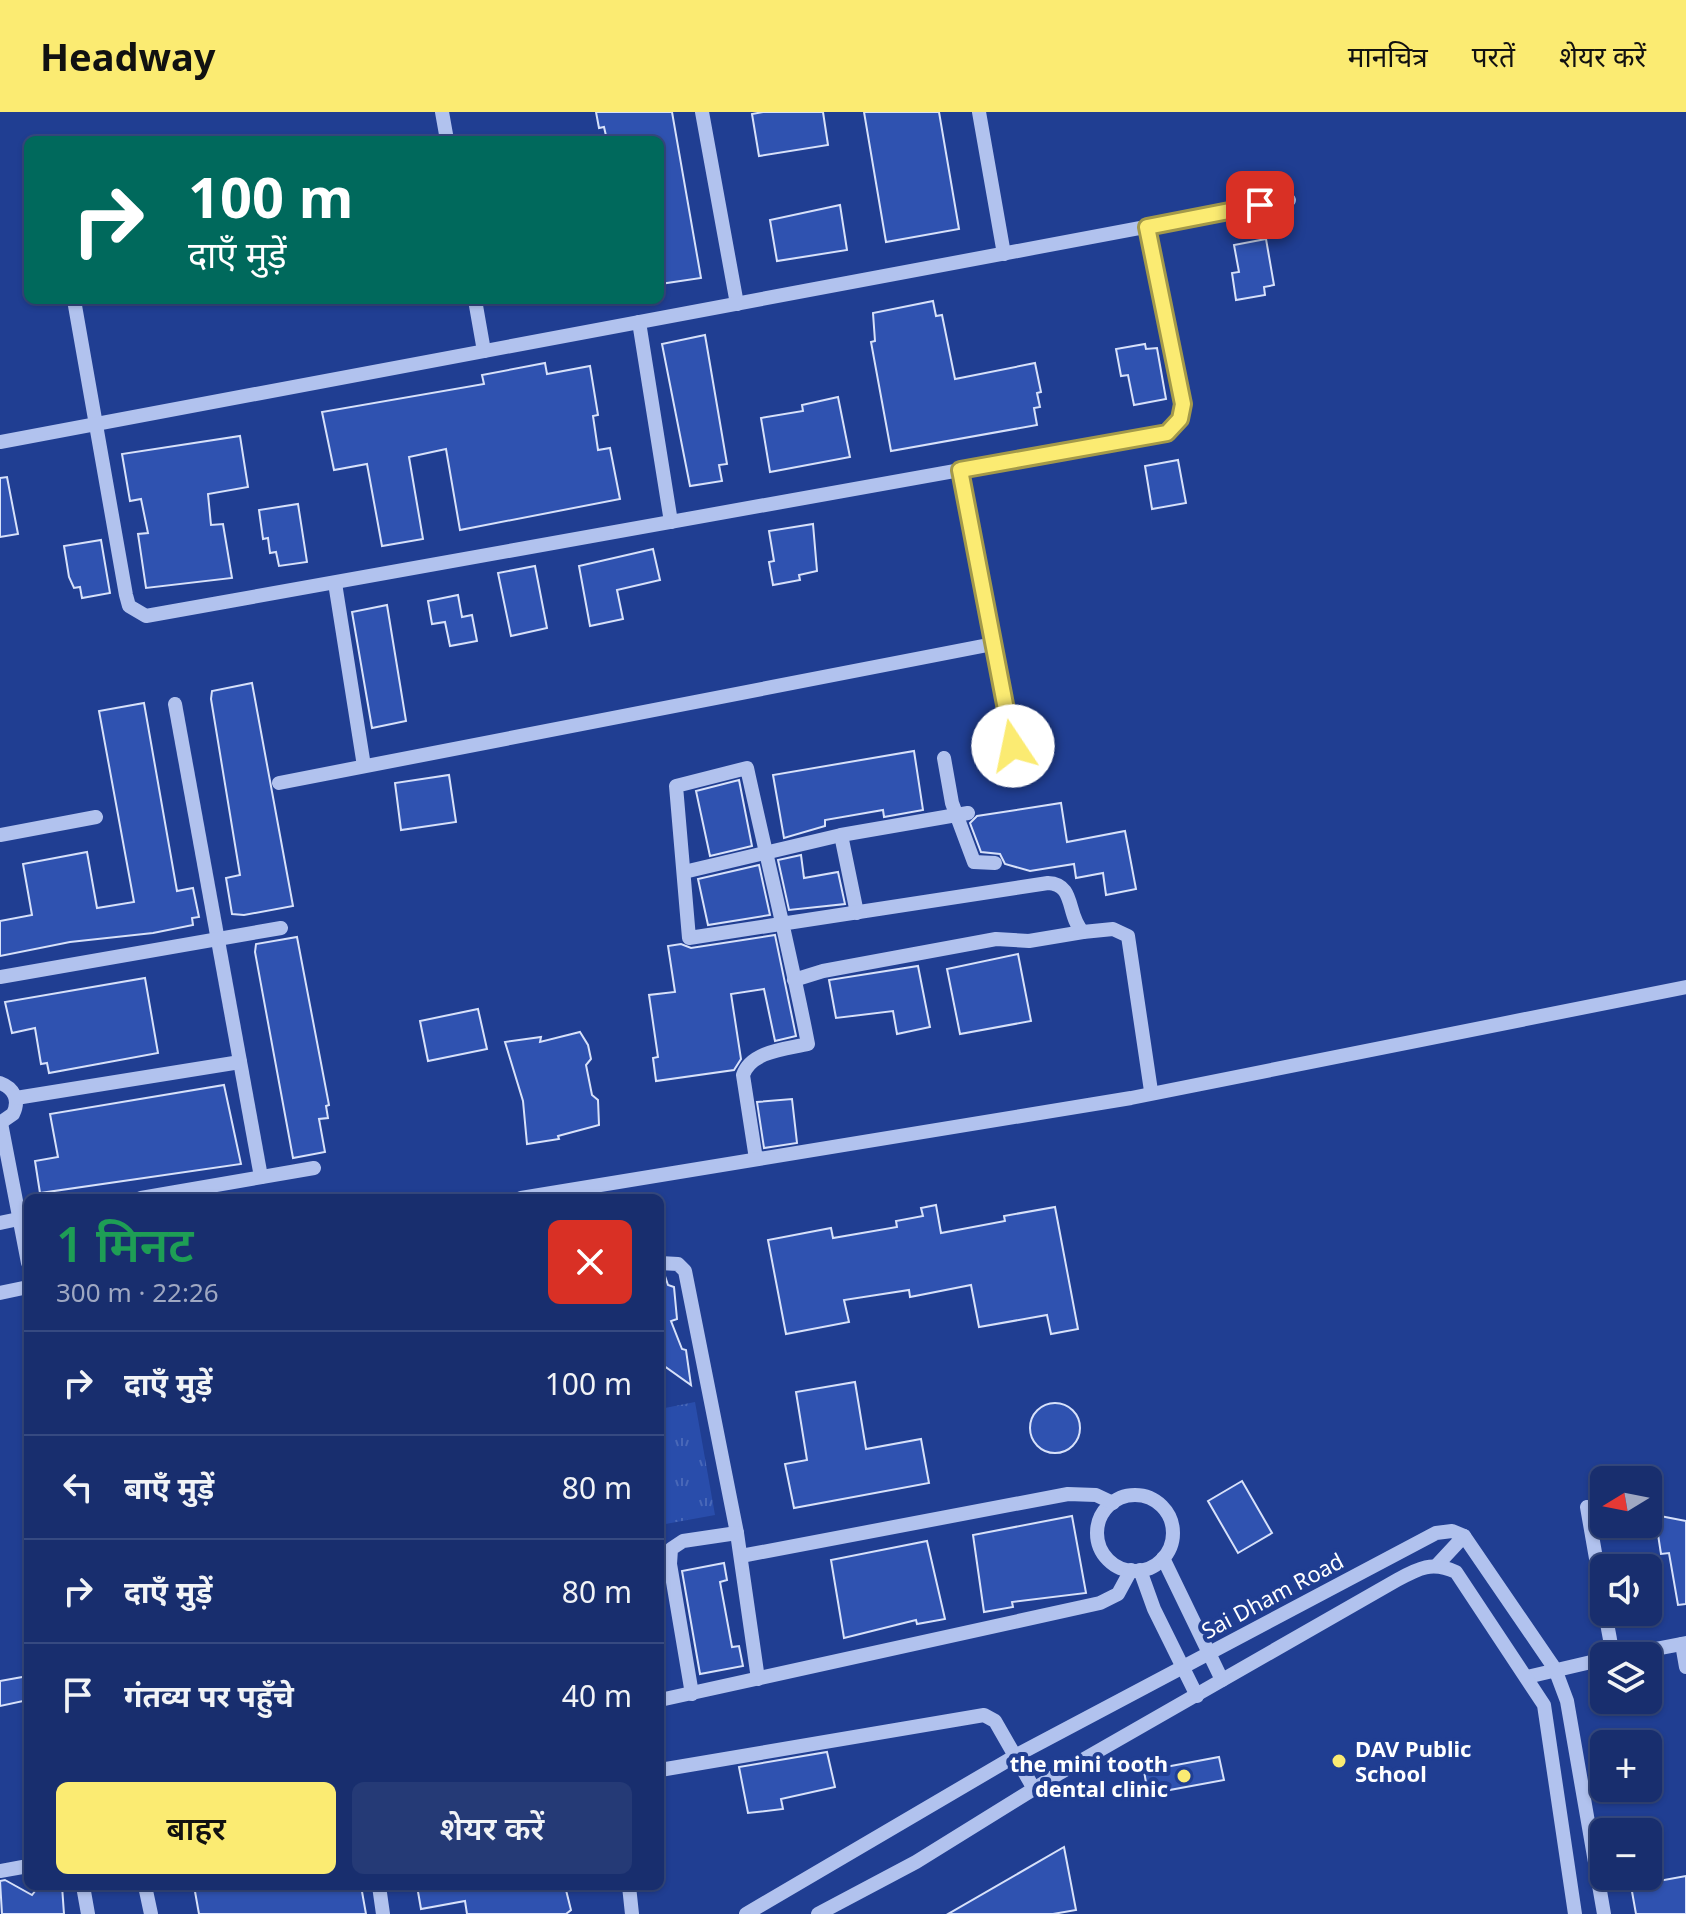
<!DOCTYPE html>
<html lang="hi">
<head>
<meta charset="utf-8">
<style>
  body { margin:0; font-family:"Noto Sans","Noto Sans Devanagari",sans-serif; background:#253a76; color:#f1f3f6; height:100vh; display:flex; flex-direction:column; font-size:30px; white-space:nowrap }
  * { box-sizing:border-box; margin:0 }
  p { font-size:26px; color:#9fa8c2 }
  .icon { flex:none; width:44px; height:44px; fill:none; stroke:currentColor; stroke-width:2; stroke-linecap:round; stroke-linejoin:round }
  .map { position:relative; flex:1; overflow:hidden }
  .panel { position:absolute; left:24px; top:1082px; width:640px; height:696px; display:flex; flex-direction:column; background:#182e6e; border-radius:12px; box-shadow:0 2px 6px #0004,0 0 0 2px #364a81 }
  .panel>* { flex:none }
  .hud { position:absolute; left:24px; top:24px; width:640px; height:168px; border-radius:12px; box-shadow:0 2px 6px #0004,0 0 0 2px #364a81; background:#00695c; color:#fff; overflow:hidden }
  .needle { width:52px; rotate:260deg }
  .controls { position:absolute; left:1590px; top:1354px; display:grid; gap:16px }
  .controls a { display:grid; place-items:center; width:72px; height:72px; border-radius:12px; background:#182e6e; box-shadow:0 2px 6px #0004,0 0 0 2px #364a81; font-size:40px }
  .pin { position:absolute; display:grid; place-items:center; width:68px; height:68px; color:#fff; margin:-34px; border-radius:16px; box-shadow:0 4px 12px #0006 }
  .me { position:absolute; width:88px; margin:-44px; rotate:349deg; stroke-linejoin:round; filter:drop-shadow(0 0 6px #0008) }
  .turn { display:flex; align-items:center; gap:28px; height:168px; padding:0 32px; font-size:36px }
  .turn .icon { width:104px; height:104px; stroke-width:2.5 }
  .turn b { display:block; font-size:56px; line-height:68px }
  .round { display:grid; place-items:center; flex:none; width:84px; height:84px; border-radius:12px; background:#253a76 }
  .overview { display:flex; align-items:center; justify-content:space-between; height:136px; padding:0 32px }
  h1 { font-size:48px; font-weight:600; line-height:60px; color:#1e9e55 }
  .primary-button { display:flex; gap:16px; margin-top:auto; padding:16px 32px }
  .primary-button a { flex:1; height:92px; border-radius:12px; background:#fbeb72; color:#111; font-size:32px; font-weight:600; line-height:92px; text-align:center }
  .primary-button a+a { background:#253a76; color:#f1f3f6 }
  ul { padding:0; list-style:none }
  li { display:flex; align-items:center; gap:24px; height:104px; padding:0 32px; border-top:2px solid #364a81 }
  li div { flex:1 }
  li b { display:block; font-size:30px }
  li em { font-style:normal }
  header { display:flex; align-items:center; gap:48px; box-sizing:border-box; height:112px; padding:0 40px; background:#fbeb72; color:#111 }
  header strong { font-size:38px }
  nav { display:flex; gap:44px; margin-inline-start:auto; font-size:28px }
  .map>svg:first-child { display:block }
  .grass { fill:url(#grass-tufts) }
  .building { fill:#2f52b0; stroke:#d7e1fa; stroke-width:2 }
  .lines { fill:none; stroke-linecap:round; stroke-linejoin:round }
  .minor { stroke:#b1c2ee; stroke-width:14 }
  .route-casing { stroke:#a3994a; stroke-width:20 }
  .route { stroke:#fbeb72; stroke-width:14 }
  .poi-dot { fill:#fbeb72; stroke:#203e92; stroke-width:3 }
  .labels { text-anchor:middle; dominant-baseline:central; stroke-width:8; stroke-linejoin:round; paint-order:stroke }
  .street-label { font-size:22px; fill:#fff; stroke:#203e92 }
  .poi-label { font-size:22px; font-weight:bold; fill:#fff; stroke:#203e92; text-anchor:start }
</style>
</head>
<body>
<header>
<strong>Headway</strong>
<nav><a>मानचित्र</a><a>परतें</a><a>शेयर करें</a></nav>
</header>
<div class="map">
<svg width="1686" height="1802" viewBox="0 0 1686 1802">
  <defs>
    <pattern id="grass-tufts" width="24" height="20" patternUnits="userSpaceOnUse" patternTransform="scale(2)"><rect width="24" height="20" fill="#294dab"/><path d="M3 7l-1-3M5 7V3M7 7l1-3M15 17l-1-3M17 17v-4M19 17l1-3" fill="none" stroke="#4968b8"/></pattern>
  </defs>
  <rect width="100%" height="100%" fill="#203e92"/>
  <polygon class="grass" points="695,1290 715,1403 660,1413 660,1297"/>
  <g class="building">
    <polygon points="596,0 672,0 701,166 660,172 660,28 607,28 604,15 599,16"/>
    <polygon points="763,0 823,0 828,33 759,44 752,2"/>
    <polygon points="864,0 939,0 959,117 886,130"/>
    <polygon points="840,93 847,138 777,149 770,108"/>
    <polygon points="1266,127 1274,173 1264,175 1265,183 1236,188 1232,161 1239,160 1234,133"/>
    <polygon points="933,189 936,204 942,203 955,267 1035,251 1041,280 1037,281 1040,295 1034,296 1037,313 891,339 871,230 875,229 873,201"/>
    <polygon points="705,223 727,352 719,353 722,369 690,374 662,232"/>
    <polygon points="1145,232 1146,237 1157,236 1166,287 1134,293 1128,263 1121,264 1116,237"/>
    <polygon points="545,251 547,262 590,254 598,303 593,304 598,338 610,336 620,387 460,418 446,337 409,345 423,427 382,434 367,352 334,358 322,300 484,272 482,263"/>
    <polygon points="838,285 850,345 770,360 761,306 803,299 802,293"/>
    <polygon points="240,324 248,375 208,382 211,413 223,412 232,466 146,476 138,422 148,421 141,387 130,389 122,342"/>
    <polygon points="1178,348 1186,391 1152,397 1145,354"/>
    <polygon points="7,365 18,422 0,425 0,366"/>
    <polygon points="298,392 307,450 279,454 276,440 270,441 268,426 263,427 259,398"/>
    <polygon points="813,412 817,459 799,463 800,468 773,473 769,450 774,449 769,419"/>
    <polygon points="101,428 110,481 82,486 80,475 74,476 69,465 64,434"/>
    <polygon points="653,437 660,468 617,478 623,507 590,514 579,454"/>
    <polygon points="535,454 547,516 511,524 498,461"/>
    <polygon points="458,483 462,505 472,503 477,529 450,534 445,510 432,512 428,489"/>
    <polygon points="387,493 406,609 372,616 352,500"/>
    <polygon points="252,571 293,794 244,803 232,802 226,766 240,763 211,587 212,579"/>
    <polygon points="144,591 177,779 193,776 199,805 192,806 193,813 153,821 70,830 0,844 0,809 32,803 23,752 87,740 97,796 134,790 99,599"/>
    <polygon points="914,639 923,698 884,705 883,698 825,708 825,714 784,726 773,663"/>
    <polygon points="449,663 456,710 401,718 395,671"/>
    <polygon points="739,668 752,734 710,744 696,679"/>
    <polygon points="1061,691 1067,730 1125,719 1136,777 1106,783 1103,761 1076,766 1074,752 1030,759 1005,752 1000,742 981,740 970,711 977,704"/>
    <polygon points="801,743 804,766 838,760 845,792 789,798 778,748"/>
    <polygon points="759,753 770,803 708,813 698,767"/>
    <polygon points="775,823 796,924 775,929 764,877 731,882 741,947 734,958 656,969 653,946 658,945 649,883 675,880 668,834 681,832 691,836"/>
    <polygon points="297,825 329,993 326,994 328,1006 319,1007 325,1040 293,1046 255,840 256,832"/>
    <polygon points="1018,842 1031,909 960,922 947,857"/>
    <polygon points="918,854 930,915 897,922 893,899 836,906 829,868"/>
    <polygon points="145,866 158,941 49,961 47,951 41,952 35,916 12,921 5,890"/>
    <polygon points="478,897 487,937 428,949 420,909"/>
    <polygon points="580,920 588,933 591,947 586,953 592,983 598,988 599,1013 558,1024 559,1027 527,1032 523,989 505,930 541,925 540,930"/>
    <polygon points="224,973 241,1052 40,1081 35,1049 58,1045 50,1002"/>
    <polygon points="792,987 797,1031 764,1036 757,990"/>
    <polygon points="936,1093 941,1121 1005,1109 1004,1104 1055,1095 1078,1217 1051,1222 1047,1203 979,1215 971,1173 910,1185 909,1178 844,1188 849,1210 786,1222 768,1128 831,1116 833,1126 897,1115 896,1109 923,1104 921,1096"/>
    <polygon points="664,1161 668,1173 674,1175 677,1207 671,1209 682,1237 686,1238 691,1273 660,1251 660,1162"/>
    <polygon points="855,1270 866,1337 921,1327 929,1371 794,1396 785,1352 807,1348 796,1280"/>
    <circle cx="1055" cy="1316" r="25"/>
    <polygon points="1242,1369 1272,1421 1238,1441 1208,1389"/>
    <polygon points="1655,1403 1686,1409 1686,1492 1678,1493 1669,1441 1661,1442"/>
    <polygon points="1072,1404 1086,1481 1012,1490 1013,1495 984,1500 973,1423"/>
    <polygon points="927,1429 945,1507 917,1512 916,1508 844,1526 831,1448"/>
    <polygon points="724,1451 727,1468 720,1470 732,1535 739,1534 743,1554 700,1562 682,1459"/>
    <polygon points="28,1564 28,1588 0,1594 0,1569"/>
    <polygon points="827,1640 835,1675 781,1687 783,1697 748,1701 739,1655"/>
    <polygon points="1219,1645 1224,1668 1148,1682 1144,1659"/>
    <polygon points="1064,1735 1076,1798 1053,1802 948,1802"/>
    <polygon points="1686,1764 1686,1802 1636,1802 1631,1774"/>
    <polygon points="5,1768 32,1783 39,1774 62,1774 64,1802 2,1802 0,1769"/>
    <polygon points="194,1774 361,1774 366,1802 199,1802"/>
    <polygon points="417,1774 499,1774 500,1779 565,1774 571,1798 566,1802 467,1802 465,1789 421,1797"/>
  </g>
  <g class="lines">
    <g class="minor">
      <polyline points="442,0 447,28"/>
      <polyline points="702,0 737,192"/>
      <polyline points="979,0 1004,142"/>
      <polyline points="74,188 126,483 129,494 146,504 1167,321 1180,307 1183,292 1147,115"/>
      <polyline points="475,188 484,239"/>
      <polyline points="639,210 671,410"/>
      <polyline points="0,330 1289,88"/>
      <polyline points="960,358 1013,634"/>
      <polyline points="335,471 364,654"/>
      <polyline points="175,592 261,1065"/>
      <polyline points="944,646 952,691 974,750 995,751"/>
      <polyline points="279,671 993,532"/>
      <polyline points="0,723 96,705"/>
      <polyline points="841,723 857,801"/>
      <polyline points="684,760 841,723 968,701"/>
      <polyline points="0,865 281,816"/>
      <polyline points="794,868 823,859 996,827 1029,829 1083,820"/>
      <path d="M 0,971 C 14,976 20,988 13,1002 L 0,1011"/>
      <polyline points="16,986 240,950"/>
      <polyline points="1,1011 28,1151"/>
      <path d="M 756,1047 L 743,963 C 751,939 786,937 808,932 C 790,839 767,748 747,656 L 676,674 L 689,826 L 1048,771 C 1076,772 1066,804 1083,820 L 1113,817 L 1128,824 L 1151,979"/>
      <polyline points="141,1086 314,1056"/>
      <polyline points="521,1086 1131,986 1686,875"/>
      <polyline points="0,1111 28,1105"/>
      <polyline points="660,1151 678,1152 685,1159 737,1421 758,1567"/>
      <polyline points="0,1181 28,1175"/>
      <circle cx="1135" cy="1421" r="38"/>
      <polyline points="1587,1395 1604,1492"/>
      <polyline points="741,1444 1068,1382 1096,1383 1113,1391"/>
      <polyline points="1163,1446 1222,1568"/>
      <polyline points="1438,1452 1464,1424"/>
      <polyline points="1140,1458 1154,1497 1197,1584"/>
      <polyline points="1605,1500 1613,1544"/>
      <polyline points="1682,1532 1686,1555"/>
      <polyline points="1619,1544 1686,1531"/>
      <polyline points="1527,1565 1604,1547"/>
      <polyline points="692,1582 670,1452 671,1437 683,1429 737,1421"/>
      <polyline points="660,1588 1100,1491 1118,1482 1131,1458"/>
      <polyline points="660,1658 984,1603 995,1609 1034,1677"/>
      <polyline points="0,1759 28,1754"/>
      <polyline points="83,1774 88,1802"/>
      <polyline points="145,1774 151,1802"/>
      <polyline points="379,1774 383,1802"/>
      <polyline points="629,1774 632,1802"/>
      <polyline points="746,1802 1017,1643 1436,1421 1452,1419 1464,1424 1555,1557 1567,1589 1604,1802"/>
      <path d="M 818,1802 L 916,1750 L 1058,1662 L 1397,1468 C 1419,1456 1432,1449 1456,1460 L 1544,1593 L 1575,1802"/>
    </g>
  </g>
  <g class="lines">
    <defs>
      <polyline id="route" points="1013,634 960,358 1167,321 1180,307 1183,292 1147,115 1260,93"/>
    </defs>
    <use href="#route" class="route-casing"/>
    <use href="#route" class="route"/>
  </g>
  <g class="poi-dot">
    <circle cx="1339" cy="1649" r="8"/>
    <circle cx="1184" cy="1664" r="8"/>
  </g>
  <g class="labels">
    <g class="street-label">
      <text transform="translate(1272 1483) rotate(-28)">Sai Dham Road</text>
    </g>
    <g class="poi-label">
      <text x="1355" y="1636">DAV Public<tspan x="1355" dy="25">School</tspan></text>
      <text x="1168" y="1651" text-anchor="end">the mini tooth<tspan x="1168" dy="25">dental clinic</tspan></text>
    </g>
  </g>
</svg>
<div class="controls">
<a><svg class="needle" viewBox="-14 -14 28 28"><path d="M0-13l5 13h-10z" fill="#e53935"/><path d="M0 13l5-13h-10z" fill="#9fa8c2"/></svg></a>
<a><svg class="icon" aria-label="sound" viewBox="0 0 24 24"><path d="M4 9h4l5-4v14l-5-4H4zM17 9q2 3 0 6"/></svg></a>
<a><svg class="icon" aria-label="layers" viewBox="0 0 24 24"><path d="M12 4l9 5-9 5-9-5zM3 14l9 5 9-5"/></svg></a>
<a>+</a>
<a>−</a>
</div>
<div class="pin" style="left:1260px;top:93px;background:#d93025"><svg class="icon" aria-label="arrive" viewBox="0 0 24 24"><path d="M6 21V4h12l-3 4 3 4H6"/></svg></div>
<svg class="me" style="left:1013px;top:634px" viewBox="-20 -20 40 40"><circle r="19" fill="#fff"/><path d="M0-13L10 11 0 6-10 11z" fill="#fbeb72"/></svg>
<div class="hud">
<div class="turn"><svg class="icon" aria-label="right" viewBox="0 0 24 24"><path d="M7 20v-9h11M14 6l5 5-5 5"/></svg><div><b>100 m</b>दाएँ मुड़ें</div></div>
</div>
<section class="panel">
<div class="overview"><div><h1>1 मिनट</h1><p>300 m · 22:26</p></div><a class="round" style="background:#d93025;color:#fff"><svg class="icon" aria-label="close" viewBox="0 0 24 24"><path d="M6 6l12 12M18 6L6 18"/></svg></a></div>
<ul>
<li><svg class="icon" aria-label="right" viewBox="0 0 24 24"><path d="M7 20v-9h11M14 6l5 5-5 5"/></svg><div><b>दाएँ मुड़ें</b></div><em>100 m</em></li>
<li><svg class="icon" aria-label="left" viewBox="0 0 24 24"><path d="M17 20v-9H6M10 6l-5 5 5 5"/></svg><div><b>बाएँ मुड़ें</b></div><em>80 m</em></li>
<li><svg class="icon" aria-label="right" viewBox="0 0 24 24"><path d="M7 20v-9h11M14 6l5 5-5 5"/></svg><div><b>दाएँ मुड़ें</b></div><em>80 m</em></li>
<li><svg class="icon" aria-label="arrive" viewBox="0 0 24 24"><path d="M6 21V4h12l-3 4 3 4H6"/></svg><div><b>गंतव्य पर पहुँचे</b></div><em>40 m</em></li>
</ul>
<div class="primary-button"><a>बाहर</a><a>शेयर करें</a></div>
</section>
</div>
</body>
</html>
